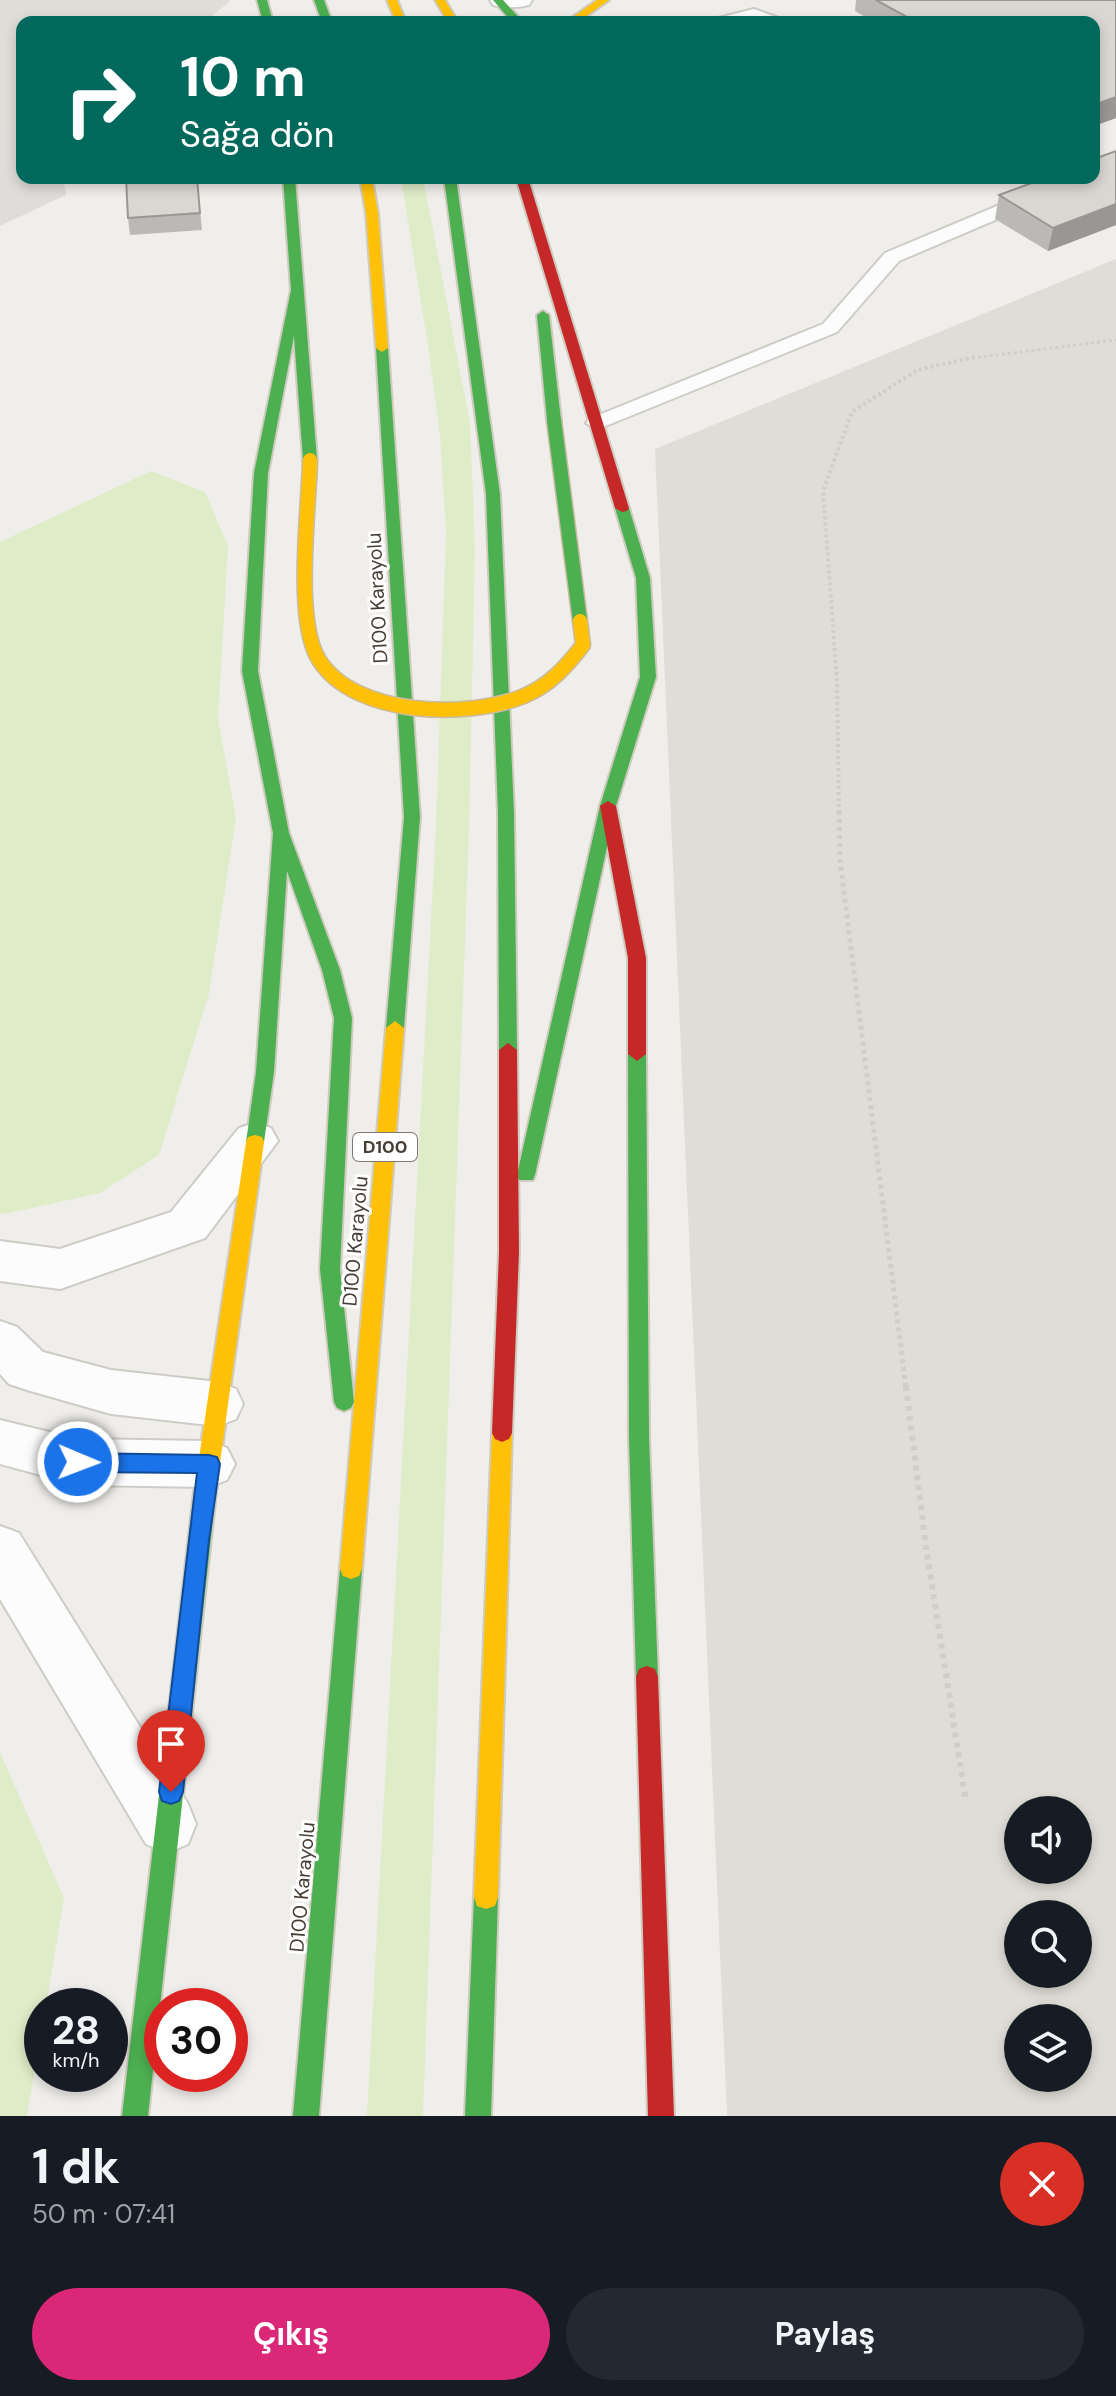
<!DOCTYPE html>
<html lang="tr">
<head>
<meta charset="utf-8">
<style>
  body { margin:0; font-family:"DM Sans",sans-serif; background:#242831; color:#f1f3f6; height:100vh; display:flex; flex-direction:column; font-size:30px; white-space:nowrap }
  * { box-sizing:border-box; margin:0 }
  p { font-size:26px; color:#9ea1a6 }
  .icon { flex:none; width:44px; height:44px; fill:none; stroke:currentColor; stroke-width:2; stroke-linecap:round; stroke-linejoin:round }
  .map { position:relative; height:2116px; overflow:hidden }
  .drawer { display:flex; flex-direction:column; background:#171b24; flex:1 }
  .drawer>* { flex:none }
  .hud { position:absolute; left:16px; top:16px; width:1084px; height:168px; border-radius:16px; box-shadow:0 4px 12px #0003; background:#00695c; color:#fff; overflow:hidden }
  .fabs { position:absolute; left:1004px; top:1796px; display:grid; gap:16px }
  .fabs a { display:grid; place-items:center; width:88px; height:88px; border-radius:50%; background:#171b24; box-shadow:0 4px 12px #0003; font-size:40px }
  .speed { position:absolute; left:24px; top:1988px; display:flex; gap:16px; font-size:40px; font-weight:700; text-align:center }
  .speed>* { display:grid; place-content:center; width:104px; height:104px; border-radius:50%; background:#171b24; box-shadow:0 4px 12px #0003; line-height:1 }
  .speed small { font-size:20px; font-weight:400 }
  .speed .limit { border:12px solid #d22; background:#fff; color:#111 }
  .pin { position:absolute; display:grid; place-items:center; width:68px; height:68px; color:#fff; margin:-82px -34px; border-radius:50% 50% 50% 0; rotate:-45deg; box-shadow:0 0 8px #0007 }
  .pin .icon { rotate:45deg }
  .me { position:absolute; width:88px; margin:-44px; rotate:91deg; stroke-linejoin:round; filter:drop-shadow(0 0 6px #0008) }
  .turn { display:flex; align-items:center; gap:28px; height:168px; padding:0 32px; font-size:36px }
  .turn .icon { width:104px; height:104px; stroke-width:2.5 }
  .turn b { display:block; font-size:56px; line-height:68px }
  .round { display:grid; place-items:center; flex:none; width:84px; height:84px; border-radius:42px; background:#242831 }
  .head { display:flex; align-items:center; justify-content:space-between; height:136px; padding:0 32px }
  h1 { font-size:48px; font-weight:700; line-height:60px }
  .cta { display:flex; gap:16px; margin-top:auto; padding:16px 32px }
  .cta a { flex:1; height:92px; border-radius:48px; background:#db2777; color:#fff; font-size:32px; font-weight:700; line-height:92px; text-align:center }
  .cta a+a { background:#242831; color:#f1f3f6 }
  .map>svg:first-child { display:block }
  .industrial { fill:#e0ddd8; fill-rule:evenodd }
  .green { fill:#deecc8 }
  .parking { fill:#dfddd9 }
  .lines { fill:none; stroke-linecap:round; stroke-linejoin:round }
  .lane-casing { stroke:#ceccc7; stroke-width:4 }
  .street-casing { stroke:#ceccc7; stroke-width:4 }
  .fast-casing { stroke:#d0cbc0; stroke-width:4 }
  .slow-casing { stroke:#d0cbc0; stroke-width:4 }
  .jam-casing { stroke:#d0cbc0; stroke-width:4 }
  .path-far3 { stroke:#d1ceca; stroke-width:3; stroke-dasharray:3 3; stroke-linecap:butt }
  .path-far2 { stroke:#d1ceca; stroke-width:4; stroke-dasharray:3 3; stroke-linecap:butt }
  .path-far1 { stroke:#d1ceca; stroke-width:5; stroke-dasharray:4 4; stroke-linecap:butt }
  .path { stroke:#d1ceca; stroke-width:6; stroke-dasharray:5 5; stroke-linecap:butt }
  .lane { fill:#fdfcfc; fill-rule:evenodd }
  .street { fill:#fdfcfc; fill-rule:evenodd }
  .fast { fill:#4caf50; fill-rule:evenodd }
  .slow { fill:#ffc107; fill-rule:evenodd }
  .jam { fill:#c62828; fill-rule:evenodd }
  .fast-bridge-casing { stroke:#cabba3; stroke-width:17; stroke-linecap:butt }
  .slow-bridge-casing { stroke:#cabba3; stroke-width:17; stroke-linecap:butt }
  .fast-bridge { stroke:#4caf50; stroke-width:14 }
  .slow-bridge { stroke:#ffc107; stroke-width:14 }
  .wall { fill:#bbb9b5 }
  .shaded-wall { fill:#999693 }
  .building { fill:#dad7d2; stroke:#999693; stroke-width:2 }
  .route { fill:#1a73e8; stroke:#114b97; stroke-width:2 }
  .labels { text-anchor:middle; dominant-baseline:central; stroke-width:6; stroke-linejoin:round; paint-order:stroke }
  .shield { fill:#fff; stroke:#7e7972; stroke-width:2 }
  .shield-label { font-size:18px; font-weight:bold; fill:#473f35 }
  .street-label { font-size:20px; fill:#473f35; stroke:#fff }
</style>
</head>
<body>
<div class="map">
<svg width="1116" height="2116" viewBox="0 0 1116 2116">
  <rect width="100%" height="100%" fill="#f0eeea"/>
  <g class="industrial">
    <polygon points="0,0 229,0 229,2 205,22 22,22 22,178 0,222"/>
    <path d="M 1116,259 L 1116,2116 L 727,2116 L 655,449 ZM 1018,1810 L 1078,1810 L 1078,1870 L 1018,1870 ZM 1018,1914 L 1078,1914 L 1078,1974 L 1018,1974 ZM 1018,2018 L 1078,2018 L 1078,2078 L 1018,2078 Z"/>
  </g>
  <g class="green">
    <polygon points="401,178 423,178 470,423 475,549 469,829 423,2116 367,2116 436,827 446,533 440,436 429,352"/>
    <polygon points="151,471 205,492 228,546 218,719 236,818 209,993 159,1155 100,1193 5,1214 0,1213 0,542"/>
    <polygon points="0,1752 64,1898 46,2006 42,2006 42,2028 27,2116 0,2116"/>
  </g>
  <polygon class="parking" points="0,123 22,130 22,178 63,178 66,195 0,226"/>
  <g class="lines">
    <defs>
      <g id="lane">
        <polygon points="754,9 790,22 754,19 712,22 714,19"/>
        <polygon points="1039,178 1057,178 1058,185 1047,198 899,261 837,332 603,427 596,429 586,423 589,419 823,324 885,253 1035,190 1040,184"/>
      </g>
      <g id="street">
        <path d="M 490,0 L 532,0 L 529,5 C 517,8 505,8 493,5 Z"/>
        <polygon points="255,1123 271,1128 278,1141 205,1238 60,1289 0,1281 0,1241 60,1249 171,1212 239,1128"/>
        <polygon points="0,1321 17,1327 43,1352 111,1370 218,1382 236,1389 243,1404 236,1419 218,1426 111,1414 27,1390 9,1384 0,1374"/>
        <polygon points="0,1420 78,1439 209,1441 227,1448 235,1464 227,1480 209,1487 78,1485 0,1464"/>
        <polygon points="0,1526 19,1533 188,1804 196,1824 188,1844 167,1853 146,1844 0,1599"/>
      </g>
      <g id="fast">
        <polygon points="257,0 267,0 273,22 263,22"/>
        <polygon points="314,0 324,0 332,22 322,22"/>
        <polygon points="493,0 503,0 523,22 512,22"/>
        <polygon points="283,178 295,178 317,460 310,464 303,460 294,336 268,473 258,671 289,833 340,970 352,1018 340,1269 354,1402 351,1408 344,1411 337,1408 334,1402 320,1269 334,1018 322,970 287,871 274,1072 264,1142 262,1147 248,1147 246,1142 256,1072 273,833 242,671 254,473 291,290"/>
        <polygon points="444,178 456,178 500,494 514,813 517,1050 508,1057 499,1050 498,813 486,494"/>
        <polygon points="543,311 549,315 561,420 554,424 547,420 537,315"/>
        <polygon points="382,344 388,348 420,817 404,1028 395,1035 386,1028 404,817 376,348"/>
        <polygon points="622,504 629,508 650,578 656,677 616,806 535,1175 533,1180 519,1180 517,1175 600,806 640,677 636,578 615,508"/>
        <polygon points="637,1047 646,1054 649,1437 658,1677 655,1685 647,1688 639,1685 636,1677 629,1437 628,1054"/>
        <polygon points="205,1483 213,1485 216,1492 148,2116 122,2116 194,1492 197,1485"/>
        <polygon points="351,1559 359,1562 362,1569 319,2116 293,2116 340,1569 343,1562"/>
        <polygon points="486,1885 495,1888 498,1897 491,2116 465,2116 474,1897 477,1888"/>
      </g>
      <g id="slow">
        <polygon points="387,0 397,0 406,22 396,22"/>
        <polygon points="435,0 445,0 458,22 448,22"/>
        <polygon points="597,0 609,0 578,22 566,22"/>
        <polygon points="360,178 372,178 378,213 388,348 382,352 376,348 366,213"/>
        <polygon points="395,1021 404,1028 362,1569 359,1576 351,1579 343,1576 340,1569 386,1028"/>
        <polygon points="255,1135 262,1137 264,1142 216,1492 213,1499 205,1501 197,1499 194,1492 246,1142 248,1137"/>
        <polygon points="502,1424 509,1427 512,1433 498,1897 495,1906 486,1909 477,1906 474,1897 492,1433 495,1427"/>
      </g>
      <g id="jam">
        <polygon points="516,178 528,178 629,508 627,511 622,512 615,508"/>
        <polygon points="608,801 616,806 646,958 646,1054 637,1061 628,1054 628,958 600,806"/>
        <polygon points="508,1043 517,1050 519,1252 512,1433 509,1439 502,1442 495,1439 492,1433 499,1252 499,1050"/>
        <polygon points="647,1666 655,1669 658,1677 674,2116 648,2116 636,1677 639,1669"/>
      </g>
    </defs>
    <use href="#lane" class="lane-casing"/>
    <use href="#street" class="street-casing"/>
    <use href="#fast" class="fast-casing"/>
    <use href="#slow" class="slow-casing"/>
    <use href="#jam" class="jam-casing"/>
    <polyline class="path-far3" points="966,359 1116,340"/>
    <polyline class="path-far2" points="839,813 837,682 823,491 852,412 917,370 975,357"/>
    <polyline class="path-far1" points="839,811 840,860 906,1388"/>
    <polyline class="path" points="906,1386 926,1547 966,1802"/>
    <use href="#lane" class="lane"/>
    <use href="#street" class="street"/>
    <use href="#fast" class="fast"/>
    <use href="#slow" class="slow"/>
    <use href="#jam" class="jam"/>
    <defs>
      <polyline id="fast-bridge" points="554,420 580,621"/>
      <path id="slow-bridge" d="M 310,460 C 309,509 294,621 319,660 C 355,717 468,719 524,696 C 550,685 566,667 583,645 L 580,621"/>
    </defs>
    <use href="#fast-bridge" class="fast-bridge-casing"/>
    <use href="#slow-bridge" class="slow-bridge-casing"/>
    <use href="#fast-bridge" class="fast-bridge"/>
    <use href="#slow-bridge" class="slow-bridge"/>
  </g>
  <g class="wall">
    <polygon points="856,0 1116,0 1116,118 1094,126 1094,22 874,22 855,11"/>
    <polygon points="1116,151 1116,225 1048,251 995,219 999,195"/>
    <polygon points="197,178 202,230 130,235 128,218"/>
  </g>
  <g class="shaded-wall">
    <polygon points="1116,97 1116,118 1094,126 1094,105"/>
    <polygon points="1116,204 1116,225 1048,251 1053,228"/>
  </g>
  <g class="building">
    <polygon points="876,0 1116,0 1116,97 1094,105 1094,22 916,22"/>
    <polygon points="1116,151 1116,204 1053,228 999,195 1045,178 1094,178 1094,159"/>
    <polygon points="126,178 197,178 200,213 128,218"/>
  </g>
  <polygon class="route" points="78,1453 209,1455 217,1457 220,1464 209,1540 183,1792 179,1801 171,1804 162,1801 159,1792 197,1473 78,1472 71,1469 68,1462 71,1456"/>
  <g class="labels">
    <rect class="shield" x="353" y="1133" width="64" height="28" rx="6"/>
    <g class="shield-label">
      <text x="385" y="1147">D100</text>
    </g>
    <g class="street-label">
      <text transform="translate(377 598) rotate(-93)">D100 Karayolu</text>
      <text transform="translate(355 1241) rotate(-85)">D100 Karayolu</text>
      <text transform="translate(302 1887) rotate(-85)">D100 Karayolu</text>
    </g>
  </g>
</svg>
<div class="fabs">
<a><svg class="icon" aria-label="sound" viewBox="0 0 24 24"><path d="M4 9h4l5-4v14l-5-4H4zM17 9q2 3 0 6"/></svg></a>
<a><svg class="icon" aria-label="search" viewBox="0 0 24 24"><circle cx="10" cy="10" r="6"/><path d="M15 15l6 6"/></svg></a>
<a><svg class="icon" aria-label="layers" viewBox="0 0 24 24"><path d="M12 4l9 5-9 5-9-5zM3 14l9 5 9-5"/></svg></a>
</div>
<div class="speed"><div>28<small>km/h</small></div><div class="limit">30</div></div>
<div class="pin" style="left:171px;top:1792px;background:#d93025"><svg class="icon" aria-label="arrive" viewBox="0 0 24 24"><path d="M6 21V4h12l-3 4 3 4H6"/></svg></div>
<svg class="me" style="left:78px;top:1462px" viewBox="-20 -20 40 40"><circle r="17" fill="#1a73e8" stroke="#fff" stroke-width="3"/><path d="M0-11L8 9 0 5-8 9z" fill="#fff"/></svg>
<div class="hud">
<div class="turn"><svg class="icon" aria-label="right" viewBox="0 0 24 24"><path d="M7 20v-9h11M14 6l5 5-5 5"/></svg><div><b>10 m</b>Sağa dön</div></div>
</div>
</div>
<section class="drawer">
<div class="head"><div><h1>1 dk</h1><p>50 m · 07:41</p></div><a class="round" style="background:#d93025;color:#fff"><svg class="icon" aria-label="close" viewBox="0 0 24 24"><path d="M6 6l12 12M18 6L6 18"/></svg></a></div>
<div class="cta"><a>Çıkış</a><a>Paylaş</a></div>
</section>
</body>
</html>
